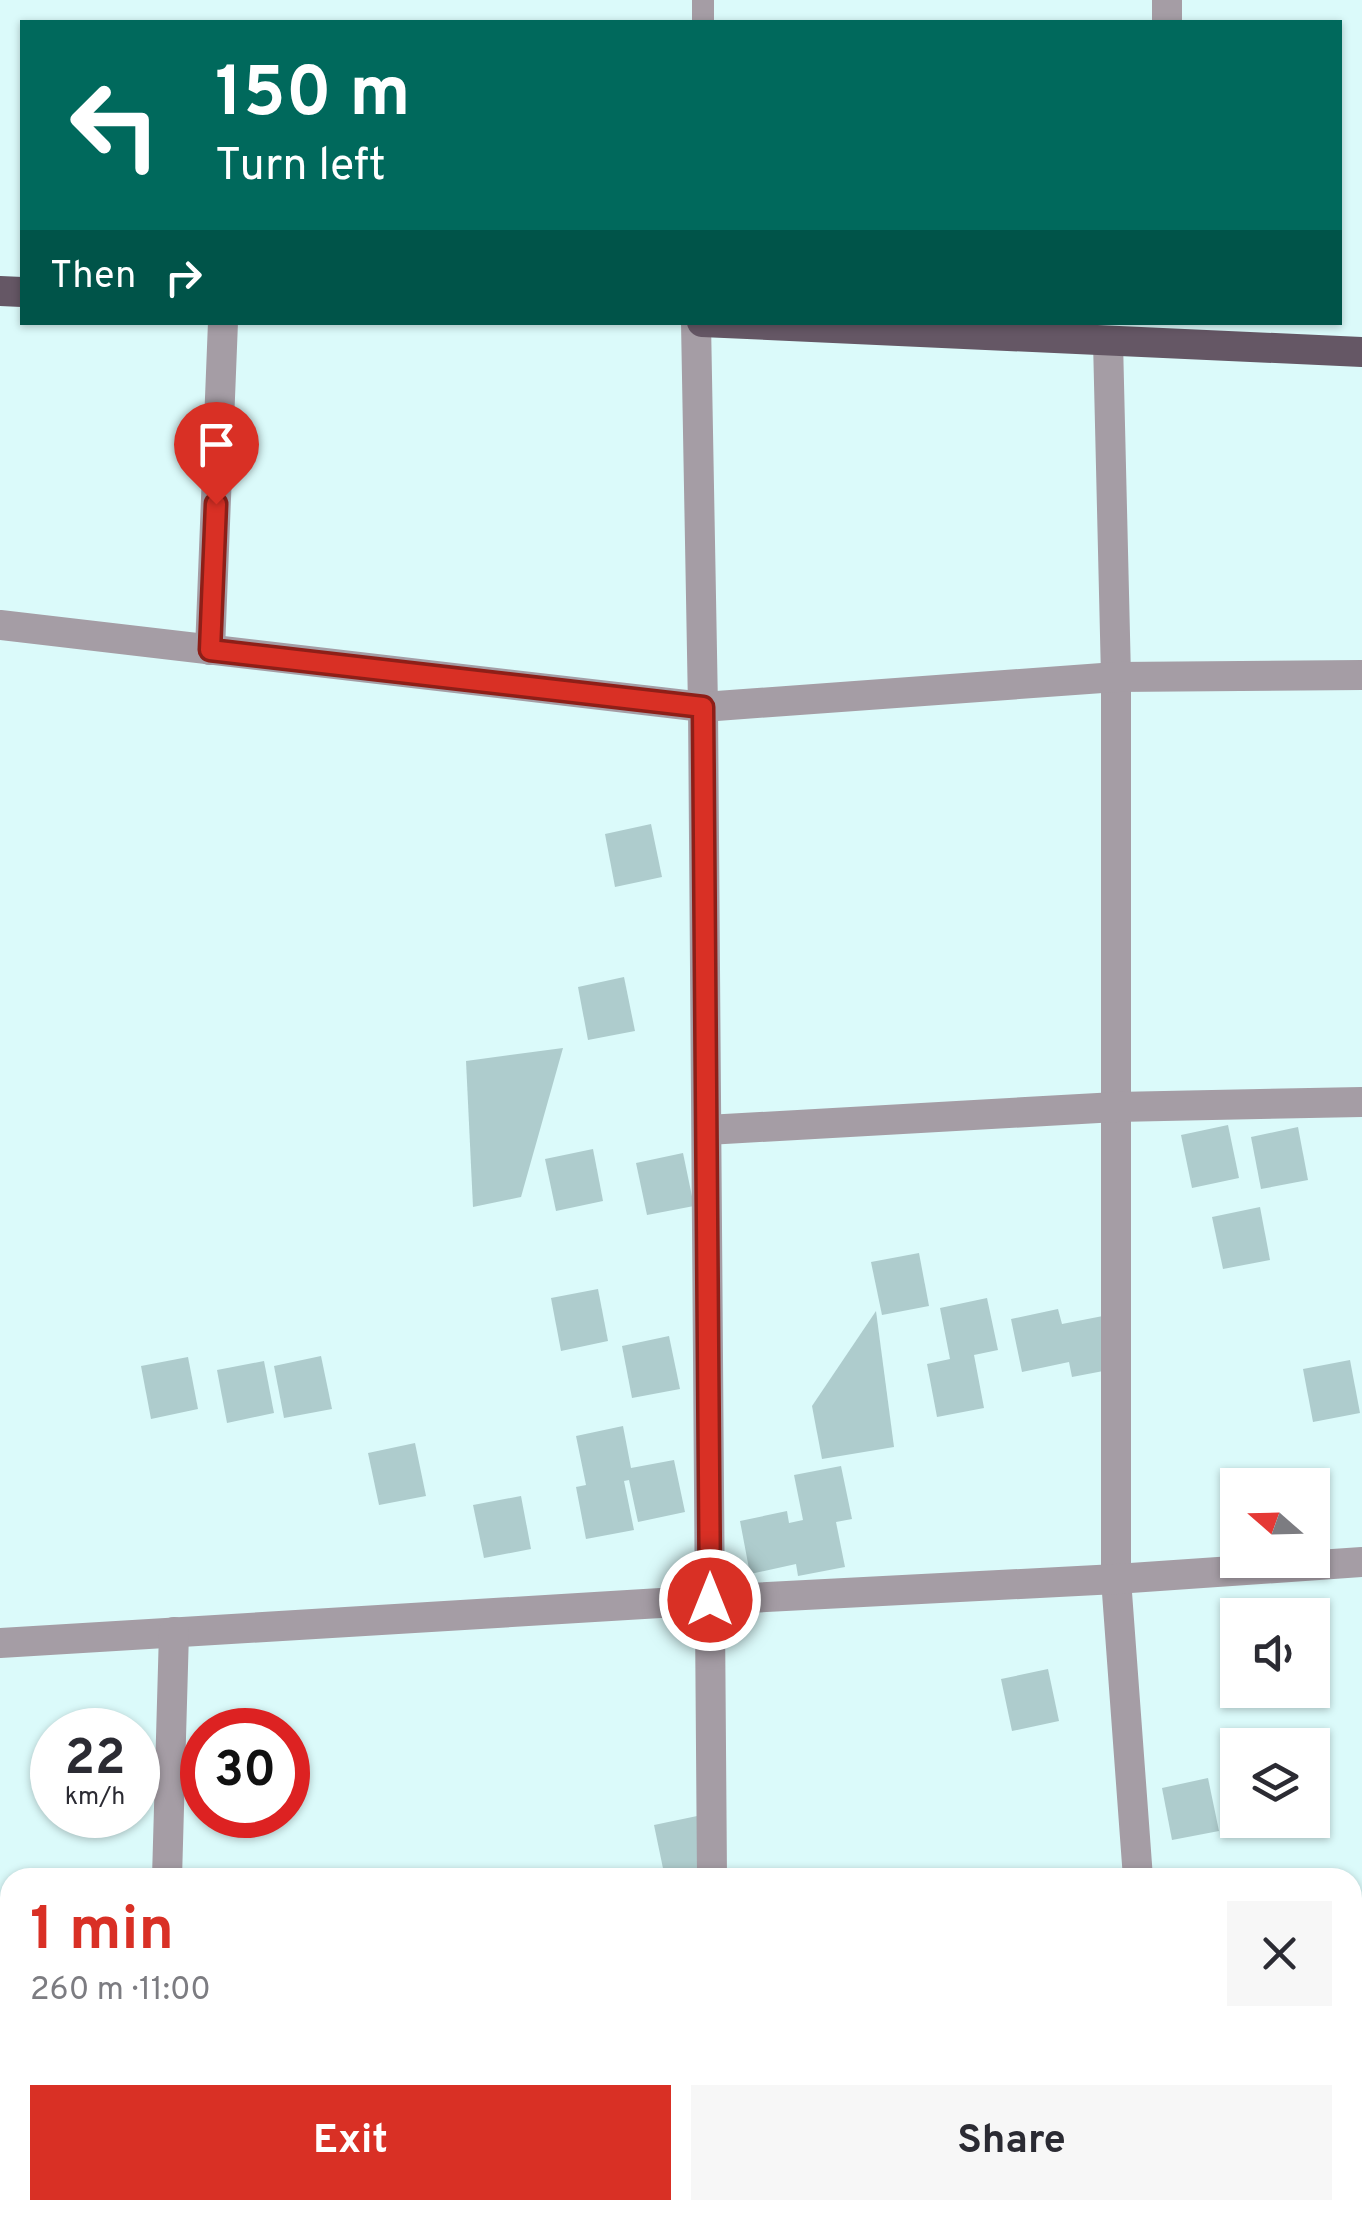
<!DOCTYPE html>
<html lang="en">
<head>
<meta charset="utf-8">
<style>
  body { margin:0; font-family:Overpass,sans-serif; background:#f7f7f7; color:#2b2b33; height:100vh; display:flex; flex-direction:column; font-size:38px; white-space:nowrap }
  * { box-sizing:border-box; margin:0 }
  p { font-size:32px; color:#7c7c81 }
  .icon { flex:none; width:55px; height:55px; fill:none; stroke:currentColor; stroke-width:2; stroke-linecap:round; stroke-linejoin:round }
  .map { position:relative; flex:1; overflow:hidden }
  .drawer { position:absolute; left:0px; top:1868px; width:1362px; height:352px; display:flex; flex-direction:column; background:#fff; border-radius:30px 30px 0 0; box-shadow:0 2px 8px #0004 }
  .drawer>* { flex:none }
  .banner { position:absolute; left:20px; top:20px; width:1322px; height:305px; border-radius:0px; box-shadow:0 2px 8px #0004; background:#00695c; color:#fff; overflow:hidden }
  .needle { width:65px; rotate:290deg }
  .fabs { position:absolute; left:1220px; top:1468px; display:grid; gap:20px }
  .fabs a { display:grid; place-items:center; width:110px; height:110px; border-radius:0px; background:#fff; box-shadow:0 2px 8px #0004; font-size:50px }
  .speed { position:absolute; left:30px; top:1708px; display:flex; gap:20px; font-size:50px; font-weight:700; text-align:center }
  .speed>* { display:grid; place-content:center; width:130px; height:130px; border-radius:50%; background:#fff; box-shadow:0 2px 8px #0004; line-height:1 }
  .speed small { font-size:25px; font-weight:400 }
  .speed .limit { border:15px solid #d22; background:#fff; color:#111 }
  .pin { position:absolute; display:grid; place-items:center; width:85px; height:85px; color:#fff; margin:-102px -42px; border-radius:50% 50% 50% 0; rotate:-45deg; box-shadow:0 0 10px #0007 }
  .pin .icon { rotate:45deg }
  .me { position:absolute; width:110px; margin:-55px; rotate:0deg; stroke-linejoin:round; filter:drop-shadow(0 0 8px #0008) }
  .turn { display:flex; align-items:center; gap:35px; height:210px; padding:0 30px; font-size:45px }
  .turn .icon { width:130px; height:130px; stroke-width:2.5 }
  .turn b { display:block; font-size:70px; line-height:85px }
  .then { display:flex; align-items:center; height:95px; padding:0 30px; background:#0003; gap:20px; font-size:38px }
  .round { display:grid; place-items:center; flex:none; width:105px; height:105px; border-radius:0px; background:#f7f7f7 }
  .summary { display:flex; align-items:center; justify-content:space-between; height:170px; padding:0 30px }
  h1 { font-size:60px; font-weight:700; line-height:75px; color:#d93025 }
  .action { display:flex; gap:20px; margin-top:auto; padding:20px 30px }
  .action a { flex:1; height:115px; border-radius:0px; background:#d93025; color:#fff; font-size:40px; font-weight:700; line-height:115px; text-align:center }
  .action a+a { background:#f7f7f7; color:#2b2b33 }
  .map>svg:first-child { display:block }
  .building { fill:#aecccd }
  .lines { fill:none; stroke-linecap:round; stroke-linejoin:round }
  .lane { stroke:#a59da5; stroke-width:22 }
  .street { stroke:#a59da5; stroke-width:30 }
  .primary { stroke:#655765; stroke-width:30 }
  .route-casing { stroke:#8d1f18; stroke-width:25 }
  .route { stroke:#d93025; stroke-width:18 }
</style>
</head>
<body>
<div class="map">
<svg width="1362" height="2219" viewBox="0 0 1362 2219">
  <rect width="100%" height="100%" fill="#dbfafa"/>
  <g class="building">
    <polygon points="651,824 662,877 615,887 605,834"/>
    <polygon points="624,977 635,1031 588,1040 578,987"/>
    <polygon points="563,1048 521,1197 473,1207 466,1061"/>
    <polygon points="1228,1125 1239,1178 1192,1188 1181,1135"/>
    <polygon points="1298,1127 1308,1180 1261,1189 1251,1137"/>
    <polygon points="593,1149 603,1201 556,1211 545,1159"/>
    <polygon points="683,1153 694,1206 647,1215 636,1163"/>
    <polygon points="1260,1207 1270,1260 1223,1269 1212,1217"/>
    <polygon points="919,1253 929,1306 882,1315 871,1262"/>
    <polygon points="598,1289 608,1341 561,1351 551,1298"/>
    <polygon points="987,1298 998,1350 974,1355 984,1408 937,1417 927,1364 950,1359 940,1308"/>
    <polygon points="1058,1309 1062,1324 1108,1315 1119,1368 1072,1377 1069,1362 1022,1372 1011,1319"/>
    <polygon points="876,1311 894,1447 822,1459 812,1406"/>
    <polygon points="669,1336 680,1389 632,1398 622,1346"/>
    <polygon points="321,1356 332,1409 284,1418 274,1366"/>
    <polygon points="188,1357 198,1409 151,1419 141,1366"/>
    <polygon points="1350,1360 1360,1413 1313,1422 1303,1369"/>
    <polygon points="264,1361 274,1413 227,1423 217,1370"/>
    <polygon points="623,1426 631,1468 674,1460 685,1512 638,1522 629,1480 624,1481 634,1530 586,1539 576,1487 586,1485 576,1436"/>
    <polygon points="415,1443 426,1496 379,1505 368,1453"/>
    <polygon points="841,1466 852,1519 836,1522 845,1567 798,1576 796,1564 750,1574 740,1521 787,1511 789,1523 803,1520 794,1475"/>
    <polygon points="521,1496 531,1549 484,1558 473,1505"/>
    <polygon points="1048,1669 1059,1721 1012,1731 1001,1679"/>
    <polygon points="1208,1778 1219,1831 1172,1840 1162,1788"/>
    <polygon points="702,1815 712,1868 665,1878 654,1825"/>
    <polygon points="1362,2193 1362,2219 1342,2219 1341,2210 1352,2210 1352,2195"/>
  </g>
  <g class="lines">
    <polyline class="lane" points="703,22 703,0"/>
    <g class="street">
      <polyline points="1167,22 1167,0"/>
      <polyline points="696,322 703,707 712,1878"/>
      <polyline points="1108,341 1116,677 1116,1579 1138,1878"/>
      <polyline points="0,625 703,707 1116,677 1362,675"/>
      <polyline points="210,650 223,322"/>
      <polyline points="707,1130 1116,1107 1362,1102"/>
      <polyline points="0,1643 710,1600 1116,1579 1362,1562"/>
      <polyline points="167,1878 174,1632"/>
      <polyline points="0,1933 10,1933"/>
      <polyline points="715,2210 715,2219"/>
      <polyline points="1142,2210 1142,2219"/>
      <polyline points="142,2219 143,2210"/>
    </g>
    <g class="primary">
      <polyline points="0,291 22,292"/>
      <polyline points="702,322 1362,352"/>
    </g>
  </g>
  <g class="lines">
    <defs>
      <polyline id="route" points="216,504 210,650 703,707 710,1600"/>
    </defs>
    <use href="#route" class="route-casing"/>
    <use href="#route" class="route"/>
  </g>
</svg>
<div class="fabs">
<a><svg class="needle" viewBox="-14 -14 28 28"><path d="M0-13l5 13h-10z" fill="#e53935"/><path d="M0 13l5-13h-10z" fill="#7c7c81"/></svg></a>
<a><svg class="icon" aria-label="sound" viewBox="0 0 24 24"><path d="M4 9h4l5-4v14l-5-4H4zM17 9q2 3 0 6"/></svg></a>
<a><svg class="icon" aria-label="layers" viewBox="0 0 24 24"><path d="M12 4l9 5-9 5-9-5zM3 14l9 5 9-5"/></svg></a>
</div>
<div class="speed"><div>22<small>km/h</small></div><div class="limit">30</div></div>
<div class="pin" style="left:216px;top:504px;background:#d93025"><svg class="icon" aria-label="arrive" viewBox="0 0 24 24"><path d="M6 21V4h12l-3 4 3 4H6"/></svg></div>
<svg class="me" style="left:710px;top:1600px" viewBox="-20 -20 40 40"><circle r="17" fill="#d93025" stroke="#fff" stroke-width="3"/><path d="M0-11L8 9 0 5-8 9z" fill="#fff"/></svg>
<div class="banner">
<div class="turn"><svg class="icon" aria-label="left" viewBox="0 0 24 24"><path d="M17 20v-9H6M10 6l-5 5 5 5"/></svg><div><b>150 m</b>Turn left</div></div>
<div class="then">Then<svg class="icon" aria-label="right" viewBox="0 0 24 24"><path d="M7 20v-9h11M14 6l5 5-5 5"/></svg></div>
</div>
<section class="drawer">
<div class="summary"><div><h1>1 min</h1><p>260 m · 11:00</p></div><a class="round"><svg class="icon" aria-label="close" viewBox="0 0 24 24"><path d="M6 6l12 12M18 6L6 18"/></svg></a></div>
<div class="action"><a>Exit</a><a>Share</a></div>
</section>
</div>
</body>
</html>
